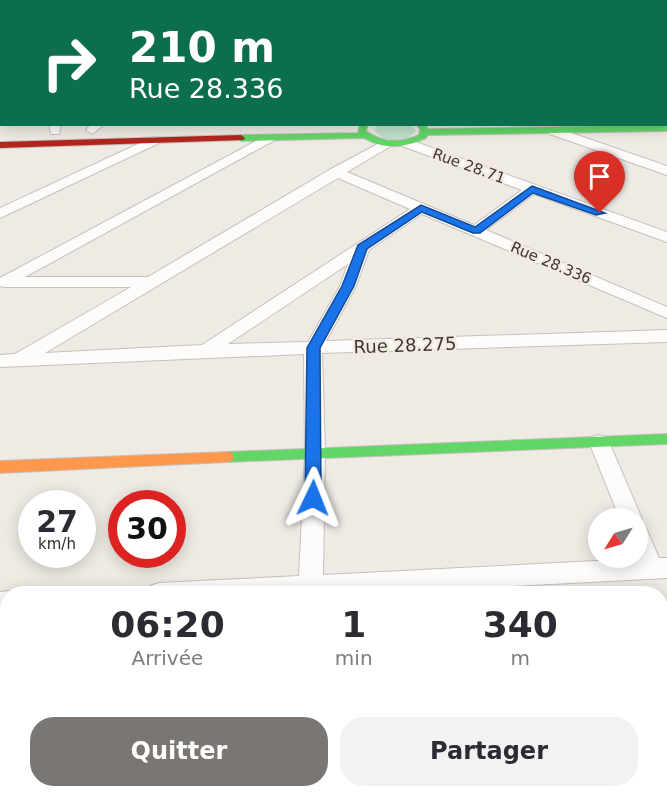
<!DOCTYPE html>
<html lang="fr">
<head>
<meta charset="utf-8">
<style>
  body { margin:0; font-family:"DejaVu Sans",sans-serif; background:#f2f2f3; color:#2b2b33; height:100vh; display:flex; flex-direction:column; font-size:22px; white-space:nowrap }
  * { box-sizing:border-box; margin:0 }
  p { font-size:20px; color:#7c7c81 }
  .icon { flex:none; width:33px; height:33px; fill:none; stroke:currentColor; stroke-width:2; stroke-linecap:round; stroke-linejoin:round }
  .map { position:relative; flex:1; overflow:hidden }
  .details { position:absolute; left:0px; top:586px; width:668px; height:212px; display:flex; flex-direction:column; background:#fff; border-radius:24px 24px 0 0; box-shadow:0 3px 15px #0003 }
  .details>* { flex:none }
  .top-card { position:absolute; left:0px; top:0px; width:668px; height:126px; box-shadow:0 3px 15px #0003; background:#0b6e4f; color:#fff; overflow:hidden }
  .needle { width:39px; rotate:233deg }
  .buttons { position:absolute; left:588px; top:508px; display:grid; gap:12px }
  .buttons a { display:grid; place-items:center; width:60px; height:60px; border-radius:50%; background:#fff; box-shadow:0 3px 15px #0003; font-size:30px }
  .speed { position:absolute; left:18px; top:490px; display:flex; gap:12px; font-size:30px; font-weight:700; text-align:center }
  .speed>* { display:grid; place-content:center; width:78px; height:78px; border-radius:50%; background:#fff; box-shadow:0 3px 15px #0003; line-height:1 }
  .speed small { font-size:15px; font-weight:400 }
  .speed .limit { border:9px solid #d22; background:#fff; color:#111 }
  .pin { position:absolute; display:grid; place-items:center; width:51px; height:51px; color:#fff; margin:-62px -26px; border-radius:50% 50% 50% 0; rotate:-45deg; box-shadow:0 0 6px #0007 }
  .pin .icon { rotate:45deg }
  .me { position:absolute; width:66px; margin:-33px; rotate:2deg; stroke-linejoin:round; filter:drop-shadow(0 0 4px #0008) }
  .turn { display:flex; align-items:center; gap:21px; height:126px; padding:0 30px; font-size:27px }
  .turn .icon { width:78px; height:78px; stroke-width:2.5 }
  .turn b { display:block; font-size:42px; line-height:51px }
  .eta { display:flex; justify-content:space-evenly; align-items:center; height:102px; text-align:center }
  .eta b { font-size:36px; font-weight:600; line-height:42px }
  .primary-button { display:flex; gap:12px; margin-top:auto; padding:12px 30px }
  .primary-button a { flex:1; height:69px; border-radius:24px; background:#7b7672; color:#fff; font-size:24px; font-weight:600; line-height:69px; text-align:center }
  .primary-button a+a { background:#f2f2f3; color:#2b2b33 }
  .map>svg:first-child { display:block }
  .green { fill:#c1e0cd }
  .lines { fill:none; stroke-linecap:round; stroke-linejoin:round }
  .street-casing { stroke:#c5c1bc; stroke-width:2 }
  .fast-casing { stroke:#c5c1bc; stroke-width:2 }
  .slow-casing { stroke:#c5c1bc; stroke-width:2 }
  .jam-casing { stroke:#c5c1bc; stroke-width:2 }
  .street { fill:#fdfcfb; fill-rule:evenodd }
  .fast { fill:#63d668; fill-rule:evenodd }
  .slow { fill:#ff974d; fill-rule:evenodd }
  .jam { fill:#b3261e; fill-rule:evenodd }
  .route { fill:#1a73e8; stroke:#114b97; stroke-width:1.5 }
  .labels { text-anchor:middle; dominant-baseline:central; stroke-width:5; stroke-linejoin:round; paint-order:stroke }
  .far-street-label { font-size:15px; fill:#3c3834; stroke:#f3eae0 }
  .street-label { font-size:18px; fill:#3c3834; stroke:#f3eae0 }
</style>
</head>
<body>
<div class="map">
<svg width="667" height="797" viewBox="0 0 667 797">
  <rect width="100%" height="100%" fill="#efeae4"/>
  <path class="green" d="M 410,124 L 416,131 C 407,144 382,142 374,130 L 378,125 Z"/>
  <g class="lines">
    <defs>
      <g id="street">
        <polygon points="30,0 41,0 42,2 31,2"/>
        <polygon points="89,0 98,0 99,2 90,2"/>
        <polygon points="132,0 147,0 131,2"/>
        <polygon points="243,0 254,0 255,2 244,2"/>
        <polygon points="317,0 331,0 316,2"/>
        <polygon points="365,0 377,0 378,2 366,2"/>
        <polygon points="410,0 419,0 409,2"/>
        <polygon points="551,0 559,0 560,2 551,2"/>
        <polygon points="626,0 637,0 638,2 627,2"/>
        <polygon points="0,7 2,8 2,15 0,14"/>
        <rect x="666" y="11" width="1" height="6"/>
        <rect x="666" y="50" width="1" height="10"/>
        <polygon points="0,103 2,103 0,112"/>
        <polygon points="49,124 61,124 59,134 51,134"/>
        <polygon points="91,124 105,124 92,134 86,130"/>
        <polygon points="554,127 667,166 667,175 550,134 548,131 550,128"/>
        <path d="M 269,134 L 273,135 L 275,138 L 273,141 L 25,277 L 148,277 L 331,169 L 387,139 L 393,143 L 391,146 L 347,172 L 474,225 L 522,190 L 402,146 L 400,143 L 402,140 L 410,140 L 667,232 L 667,242 L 534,194 L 486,230 L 667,307 L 667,318 L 422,214 L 369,250 L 356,286 L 326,341 L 667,330 L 667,342 L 322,353 L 325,454 L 323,575 L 636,559 L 638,519 L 620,519 L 589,442 L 592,437 L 599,435 L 606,437 L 609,442 L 642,519 L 638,526 L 646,528 L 659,558 L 667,558 L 667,578 L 363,594 L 147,594 L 150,586 L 159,583 L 299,576 L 305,454 L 304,354 L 0,367 L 0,355 L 15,354 L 131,287 L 4,287 L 0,286 L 0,278 ZM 338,178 L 410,209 L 202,345 L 45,353 ZM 348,264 L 340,286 L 308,342 L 228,344 Z"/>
        <polygon points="153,137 157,138 159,141 157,144 0,218 0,208"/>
        <polygon points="8,591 16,594 8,594 8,613 0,614 0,592"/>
        <polygon points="305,790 335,790 336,797 306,797"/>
        <polygon points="572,790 602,790 604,797 574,797"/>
      </g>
      <g id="fast">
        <rect x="348" y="0" width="6" height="2"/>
        <path d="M 360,124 L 368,124 L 366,131 C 383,143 401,143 419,135 L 420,129 L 416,124 L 425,124 L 428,129 L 667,125 L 667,131 L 428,135 L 426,138 C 405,148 384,150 364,138 L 241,141 L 237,138 L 241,135 L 358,133 Z"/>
        <polygon points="667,434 667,444 227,462 222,461 220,457 222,453 227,452"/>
      </g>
      <polygon id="slow" points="227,452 232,453 234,457 232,461 227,462 0,473 0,461"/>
      <polygon id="jam" points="241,135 245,138 244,140 0,148 0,142"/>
    </defs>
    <use href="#street" class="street-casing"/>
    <use href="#fast" class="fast-casing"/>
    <use href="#slow" class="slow-casing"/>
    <use href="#jam" class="jam-casing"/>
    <use href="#street" class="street"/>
    <use href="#fast" class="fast"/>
    <use href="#slow" class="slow"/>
    <use href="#jam" class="jam"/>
  </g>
  <polygon class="route" points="532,186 605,213 596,215 533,193 480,233 473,233 422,212 367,249 354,286 320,348 321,498 319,503 308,503 305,498 307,348 342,286 358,245 421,205 475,227"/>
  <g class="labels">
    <g class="far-street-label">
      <text transform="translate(469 166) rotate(20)">Rue 28.71</text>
      <text transform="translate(551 263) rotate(23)">Rue 28.336</text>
    </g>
    <g class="street-label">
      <text transform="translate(405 345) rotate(-2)">Rue 28.275</text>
    </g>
  </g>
</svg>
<div class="buttons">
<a><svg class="needle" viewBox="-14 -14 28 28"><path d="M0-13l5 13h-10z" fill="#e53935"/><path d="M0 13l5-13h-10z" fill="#7c7c81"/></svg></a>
</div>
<div class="speed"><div>27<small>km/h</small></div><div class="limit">30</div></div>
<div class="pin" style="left:600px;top:213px;background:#d93025"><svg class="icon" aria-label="arrive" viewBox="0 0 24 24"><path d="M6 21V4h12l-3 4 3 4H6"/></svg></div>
<svg class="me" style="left:313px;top:498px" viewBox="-20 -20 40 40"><path d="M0-17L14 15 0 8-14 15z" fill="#1a73e8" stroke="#fff" stroke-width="4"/></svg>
<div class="top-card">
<div class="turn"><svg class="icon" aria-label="right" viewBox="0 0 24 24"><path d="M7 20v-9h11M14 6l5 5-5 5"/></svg><div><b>210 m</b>Rue 28.336</div></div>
</div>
<section class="details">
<div class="eta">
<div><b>06:20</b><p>Arrivée</p></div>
<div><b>1</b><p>min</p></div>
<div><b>340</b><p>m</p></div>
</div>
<div class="primary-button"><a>Quitter</a><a>Partager</a></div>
</section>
</div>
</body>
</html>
